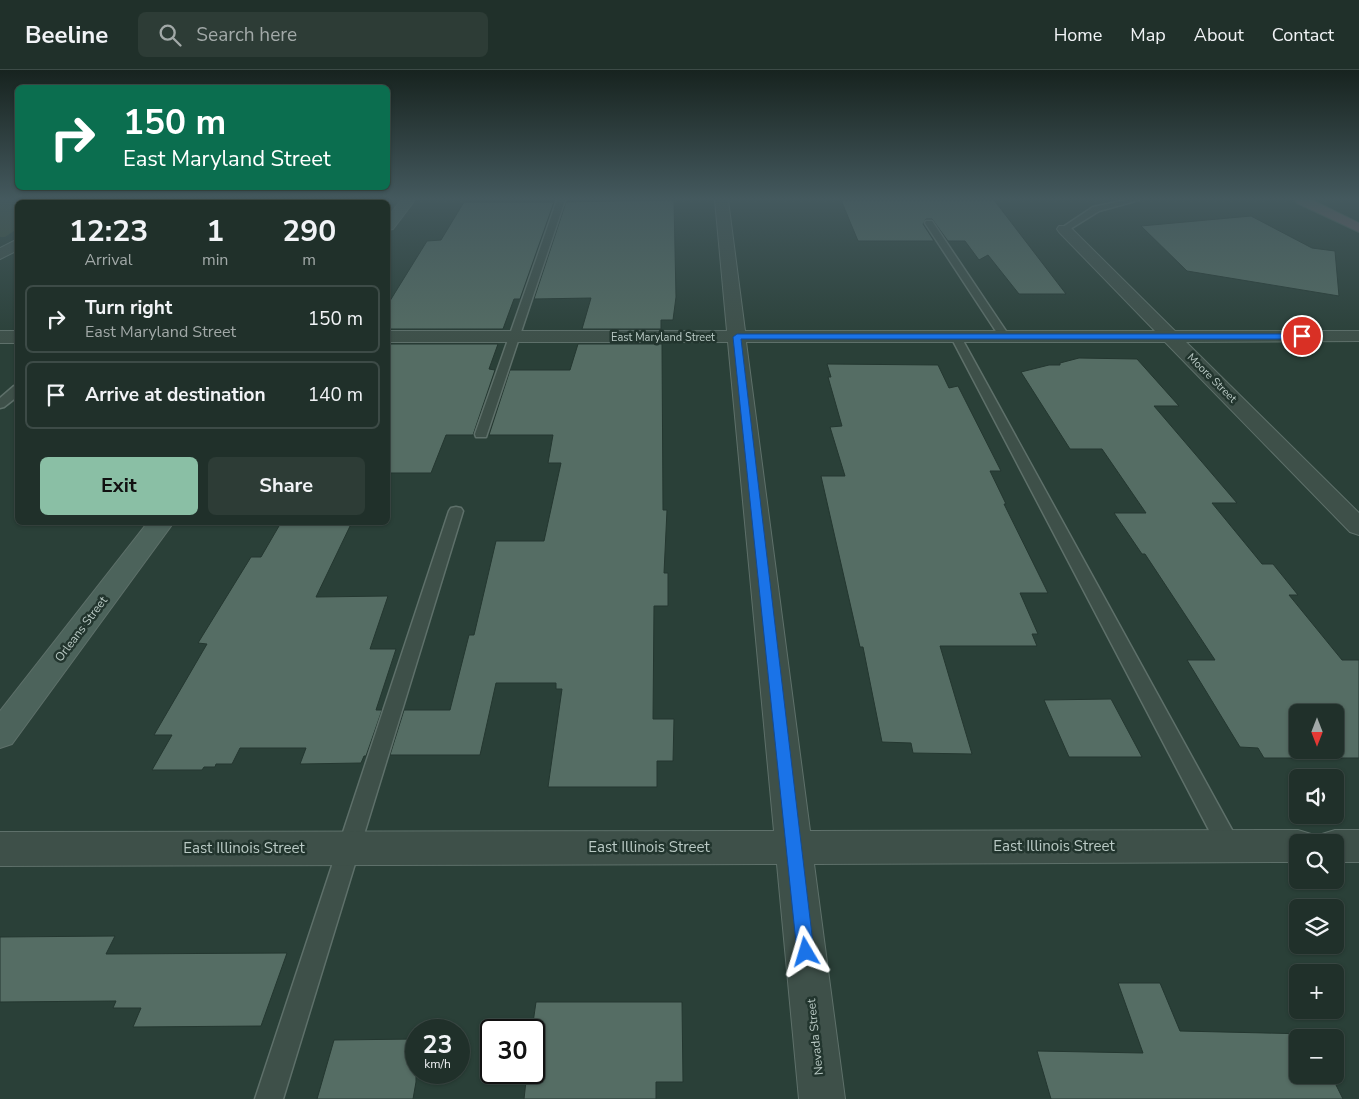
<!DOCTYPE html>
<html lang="en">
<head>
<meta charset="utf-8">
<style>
  body { margin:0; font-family:"Nunito Sans",sans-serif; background:#2d3c36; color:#f1f3f6; height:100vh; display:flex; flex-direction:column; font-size:19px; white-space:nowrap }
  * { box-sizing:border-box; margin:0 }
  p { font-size:16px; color:#a2a9a8 }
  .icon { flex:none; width:28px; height:28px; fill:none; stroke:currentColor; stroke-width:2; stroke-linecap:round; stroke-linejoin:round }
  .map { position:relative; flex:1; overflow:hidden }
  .drawer { position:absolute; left:15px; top:130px; width:375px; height:325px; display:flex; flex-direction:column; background:#20302a; border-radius:8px; box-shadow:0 1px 4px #0004,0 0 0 1px #3d4b47 }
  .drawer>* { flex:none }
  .top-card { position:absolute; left:15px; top:15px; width:375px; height:105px; border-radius:8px; box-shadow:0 1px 4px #0004,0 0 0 1px #3d4b47; background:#0b6e4f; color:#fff; overflow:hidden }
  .needle { width:32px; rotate:180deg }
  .fabs { position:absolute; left:1289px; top:634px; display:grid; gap:10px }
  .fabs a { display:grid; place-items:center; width:55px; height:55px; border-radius:8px; background:#20302a; box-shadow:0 1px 4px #0004,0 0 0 1px #3d4b47; font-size:25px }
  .speed { position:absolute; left:405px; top:949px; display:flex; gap:10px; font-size:25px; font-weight:700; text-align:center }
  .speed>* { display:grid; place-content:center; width:65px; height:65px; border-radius:50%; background:#20302a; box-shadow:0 1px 4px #0004,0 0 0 1px #3d4b47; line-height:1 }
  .speed small { font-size:12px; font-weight:400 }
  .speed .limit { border:2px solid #111; border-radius:8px; background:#fff; color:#111 }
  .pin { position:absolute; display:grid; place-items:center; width:42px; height:42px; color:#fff; margin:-21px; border:2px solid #fff; border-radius:50%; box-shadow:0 1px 5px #0007 }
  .me { position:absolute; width:55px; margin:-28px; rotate:353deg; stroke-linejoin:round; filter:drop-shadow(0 0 4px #0008) }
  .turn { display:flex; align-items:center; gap:18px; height:105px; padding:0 25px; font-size:22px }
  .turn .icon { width:65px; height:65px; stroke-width:2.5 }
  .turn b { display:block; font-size:35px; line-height:42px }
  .eta { display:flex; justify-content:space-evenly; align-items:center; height:85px; text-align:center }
  .eta b { font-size:30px; font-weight:700; line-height:35px }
  .action { display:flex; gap:10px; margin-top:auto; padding:10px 25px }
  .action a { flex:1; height:58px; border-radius:8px; background:#8abfa5; color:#111; font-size:20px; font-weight:700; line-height:58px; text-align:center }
  .action a+a { background:#2d3c36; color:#f1f3f6 }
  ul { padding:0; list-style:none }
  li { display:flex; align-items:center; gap:15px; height:68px; margin:0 10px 8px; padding:0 15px; border:2px solid #3d4b47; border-radius:8px }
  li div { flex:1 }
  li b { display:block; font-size:19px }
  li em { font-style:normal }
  header { display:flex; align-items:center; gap:30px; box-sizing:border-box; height:70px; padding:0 25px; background:#20302a; border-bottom:1px solid #3d4b47 }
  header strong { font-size:24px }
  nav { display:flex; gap:28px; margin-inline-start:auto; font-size:18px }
  .search { width:350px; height:45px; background:#2d3c36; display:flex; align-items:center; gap:12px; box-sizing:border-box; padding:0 18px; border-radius:8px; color:#a2a9a8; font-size:19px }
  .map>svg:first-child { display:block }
  .green { fill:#3c4f3a }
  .building { fill:#556d64; stroke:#243730; fill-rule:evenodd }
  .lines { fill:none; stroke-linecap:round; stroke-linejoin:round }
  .service-casing { stroke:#5e706a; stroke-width:3 }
  .minor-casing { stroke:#5e706a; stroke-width:2 }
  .secondary-casing { stroke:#5e706a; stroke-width:2 }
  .motorway-casing { stroke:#4b5d57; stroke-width:2 }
  .service { fill:#3e5049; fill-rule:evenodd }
  .minor { fill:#3e5049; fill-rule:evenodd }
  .secondary { fill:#4c635b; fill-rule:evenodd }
  .motorway { fill:#755b64; fill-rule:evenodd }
  .route { fill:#1a73e8; stroke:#114b97 }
  .labels { text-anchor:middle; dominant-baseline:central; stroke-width:5; stroke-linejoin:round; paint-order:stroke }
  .far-street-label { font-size:11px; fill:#bacac5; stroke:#22352e }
  .street-label { font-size:12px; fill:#bacac5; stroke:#22352e }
  .near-street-label { font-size:15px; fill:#bacac5; stroke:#22352e }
</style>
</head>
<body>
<header>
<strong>Beeline</strong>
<div class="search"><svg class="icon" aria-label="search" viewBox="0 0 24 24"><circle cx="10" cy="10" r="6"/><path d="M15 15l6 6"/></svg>Search here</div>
<nav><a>Home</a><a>Map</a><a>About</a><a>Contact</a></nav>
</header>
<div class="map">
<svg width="1359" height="1029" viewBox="0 0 1359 1029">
  <rect width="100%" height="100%" fill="#2a4038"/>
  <polygon class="green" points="0,130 68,130 64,132 18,132 17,159 5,167 0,167"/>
  <g class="building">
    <polygon points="674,130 676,227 673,250 661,250 661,259 582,259 591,228 534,229 566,132"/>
    <polygon points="841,130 994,130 1066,224 1019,224 988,185 979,190 965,171 948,171 932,149 926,149 923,154 934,171 858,171"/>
    <polygon points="464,132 554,132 520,229 514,229 503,259 388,259 388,234 427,171 441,170"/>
    <polygon points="1251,146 1312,178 1335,181 1339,226 1187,201 1141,156"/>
    <polygon points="388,274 498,274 489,299 495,300 473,365 446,365 431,403 388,403"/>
    <polygon points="578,274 662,274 663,440 667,440 664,503 668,503 668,536 654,536 653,649 674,649 673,691 657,691 657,717 548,717 562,619 556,619 556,613 496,613 480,685 390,685 404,640 450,640 469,565 474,565 496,471 544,471 561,393 548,393 553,365 489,365 510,300 570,300"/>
    <path d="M 1079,288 L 1137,289 L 1179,336 L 1154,336 L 1237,433 L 1212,433 L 1262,494 L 1273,494 L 1298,525 L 1289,525 L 1342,590 L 1359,590 L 1359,688 L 1264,688 L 1258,678 L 1240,677 L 1187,590 L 1215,590 L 1145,484 L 1142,484 L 1114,443 L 1146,443 L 1102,379 L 1070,379 L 1021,302 L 1049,295 L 1060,295 L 1060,293 ZM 1298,642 L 1335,642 L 1335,680 L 1298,680 Z"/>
    <polygon points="827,294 938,295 949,318 958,316 1001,401 990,401 1006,434 1004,434 1048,523 1020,523 1038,564 1032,564 1037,576 940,576 972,684 913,683 911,673 882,672 863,577 860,577 821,406 845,406 830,357 842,356 828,307 831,307"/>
    <polygon points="283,452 352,452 316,527 388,526 370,579 396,579 376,640 382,640 366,686 364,686 361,693 300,694 306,678 240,678 232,694 216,694 215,697 204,697 202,700 152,700 172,665 154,665 207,574 198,573 251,487 261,487 279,456"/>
    <polygon points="1111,629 1142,687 1069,687 1044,630"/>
    <polygon points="115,866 106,884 287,883 261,956 133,957 141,938 113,938 116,931 0,932 0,867"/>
    <polygon points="1118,913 1160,913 1180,961 1309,964 1312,968 1298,968 1298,1005 1331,1005 1343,1029 1051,1029 1037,981 1143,983"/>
    <polygon points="536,932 682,932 683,1012 656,1012 656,1029 524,1029 527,1002 534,1002 532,960"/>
    <polygon points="416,969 416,1012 413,1029 317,1029 334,970"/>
  </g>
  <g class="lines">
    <defs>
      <g id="service">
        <polygon points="244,130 253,130 251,132 242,132"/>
        <polygon points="557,130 565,130 486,367 476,367 475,364"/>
        <polygon points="1126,130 1139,130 1099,141 1067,161 1060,159 1093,137"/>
        <polygon points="926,151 932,151 1010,267 1009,269 1001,269 925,153"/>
        <polygon points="956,264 961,267 1237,769 1240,776 1237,783 1229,786 1221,783 951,267"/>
        <polygon points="14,316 18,316 18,326 4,337 0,338 0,328"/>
        <polygon points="456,437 461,438 463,441 283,1029 255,1029 449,441 451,438"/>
      </g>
      <g id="minor">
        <polygon points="80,130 96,130 94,132 79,132"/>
        <polygon points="715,130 728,130 745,261 1155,261 1059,162 1057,159 1059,156 1069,156 1175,261 1359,261 1359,271 1186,272 1359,443 1359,465 1350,462 1165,272 746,272 810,761 1298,760 1311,764 1315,772 1298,772 1298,792 814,794 845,1029 799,1029 777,794 0,796 0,762 774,761 728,272 388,272 388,261 727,261"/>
        <polygon points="18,169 18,180 0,189 0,178"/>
        <rect x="0" y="261" width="18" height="12"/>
        <polygon points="1335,760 1359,760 1359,792 1335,792 1335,772 1318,772 1322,764"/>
      </g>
      <g id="secondary">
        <polygon points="401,130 415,130 393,159 388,160 388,147"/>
        <polygon points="148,452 174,452 12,674 0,678 0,641"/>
      </g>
      <polygon id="motorway" points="1295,130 1312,130 1359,153 1359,162 1297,133"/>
    </defs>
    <use href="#service" class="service-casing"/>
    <use href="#minor" class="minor-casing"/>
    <use href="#secondary" class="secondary-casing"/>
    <use href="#motorway" class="motorway-casing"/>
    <use href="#service" class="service"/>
    <use href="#minor" class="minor"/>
    <use href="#secondary" class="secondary"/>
    <use href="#motorway" class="motorway"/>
  </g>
  <linearGradient id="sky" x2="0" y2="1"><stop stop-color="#17231f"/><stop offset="0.47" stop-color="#44595e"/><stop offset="1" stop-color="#44595e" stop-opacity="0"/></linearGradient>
  <rect width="1359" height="274" fill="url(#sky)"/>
  <polygon class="route" points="737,264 1302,264 1306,266 1302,269 741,269 814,882 812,888 806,890 800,888 797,882 733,267"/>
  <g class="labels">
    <g class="far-street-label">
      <text x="663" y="267">East Maryland Street</text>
      <text transform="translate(1212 308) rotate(45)">Moore Street</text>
    </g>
    <g class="street-label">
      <text transform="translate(81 559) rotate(-53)">Orleans Street</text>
      <text transform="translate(815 967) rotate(-96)">Nevada Street</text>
    </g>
    <g class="near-street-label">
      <text x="1054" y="776">East Illinois Street</text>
      <text x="649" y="777">East Illinois Street</text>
      <text x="244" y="778">East Illinois Street</text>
    </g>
  </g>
</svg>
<div class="fabs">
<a><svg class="needle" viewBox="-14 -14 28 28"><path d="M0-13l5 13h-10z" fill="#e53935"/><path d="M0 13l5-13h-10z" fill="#a2a9a8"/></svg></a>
<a><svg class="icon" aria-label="sound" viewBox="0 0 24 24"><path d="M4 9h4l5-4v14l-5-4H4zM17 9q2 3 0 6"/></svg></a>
<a><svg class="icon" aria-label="search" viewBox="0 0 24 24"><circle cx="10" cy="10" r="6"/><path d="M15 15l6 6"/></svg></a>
<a><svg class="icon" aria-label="layers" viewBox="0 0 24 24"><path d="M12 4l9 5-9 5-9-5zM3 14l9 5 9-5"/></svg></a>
<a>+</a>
<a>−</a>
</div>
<div class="speed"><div>23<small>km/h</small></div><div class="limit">30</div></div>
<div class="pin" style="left:1302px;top:266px;background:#d93025"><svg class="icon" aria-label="arrive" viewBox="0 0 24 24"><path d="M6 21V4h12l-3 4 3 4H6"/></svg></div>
<svg class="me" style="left:806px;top:882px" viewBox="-20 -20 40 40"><path d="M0-17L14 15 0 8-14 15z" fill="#1a73e8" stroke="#fff" stroke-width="4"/></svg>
<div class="top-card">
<div class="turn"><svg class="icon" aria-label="right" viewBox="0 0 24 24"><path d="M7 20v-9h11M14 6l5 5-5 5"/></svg><div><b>150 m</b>East Maryland Street</div></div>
</div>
<section class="drawer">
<div class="eta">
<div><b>12:23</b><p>Arrival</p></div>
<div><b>1</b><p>min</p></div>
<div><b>290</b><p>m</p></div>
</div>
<ul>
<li><svg class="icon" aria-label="right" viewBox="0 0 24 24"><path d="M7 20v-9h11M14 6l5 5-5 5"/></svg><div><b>Turn right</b><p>East Maryland Street</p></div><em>150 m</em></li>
<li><svg class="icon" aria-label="arrive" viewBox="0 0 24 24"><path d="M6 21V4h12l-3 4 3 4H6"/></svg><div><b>Arrive at destination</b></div><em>140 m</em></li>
</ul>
<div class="action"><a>Exit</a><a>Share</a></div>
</section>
</div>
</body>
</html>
